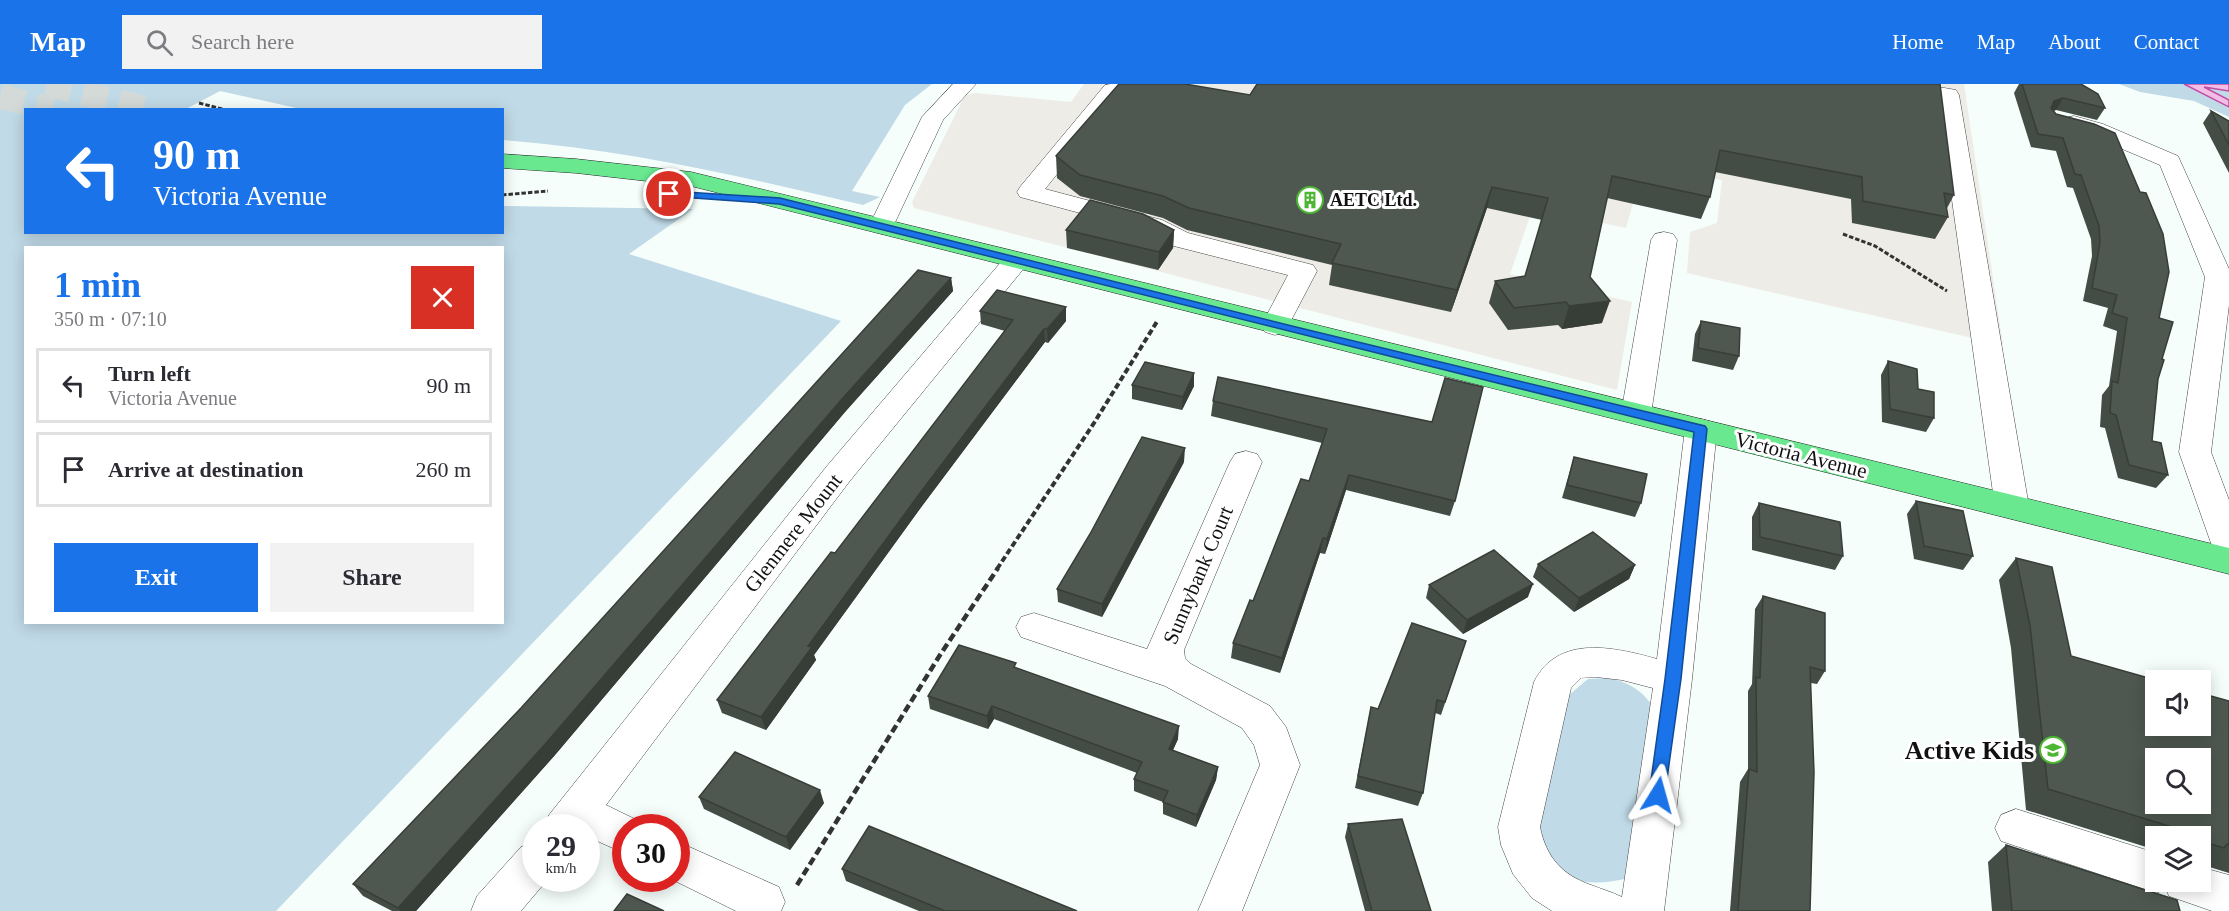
<!DOCTYPE html>
<html lang="en">
<head>
<meta charset="utf-8">
<style>
  body { margin:0; font-family:Georgia,serif; background:#f2f2f3; color:#2b2b33; height:100vh; display:flex; flex-direction:column; font-size:22px; white-space:nowrap }
  * { box-sizing:border-box; margin:0 }
  p { font-size:20px; color:#7c7c81 }
  .icon { flex:none; width:33px; height:33px; fill:none; stroke:currentColor; stroke-width:2; stroke-linecap:round; stroke-linejoin:round }
  .map { position:relative; flex:1; overflow:hidden }
  .details { position:absolute; left:24px; top:162px; width:480px; height:378px; display:flex; flex-direction:column; background:#fff; border-radius:0px; box-shadow:0 3px 15px #0003 }
  .details>* { flex:none }
  .banner { position:absolute; left:24px; top:24px; width:480px; height:126px; border-radius:0px; box-shadow:0 3px 15px #0003; background:#1a73e8; color:#fff; overflow:hidden }
  .controls { position:absolute; left:2145px; top:586px; display:grid; gap:12px }
  .controls a { display:grid; place-items:center; width:66px; height:66px; border-radius:0px; background:#fff; box-shadow:0 3px 15px #0003; font-size:30px }
  .speed { position:absolute; left:522px; top:730px; display:flex; gap:12px; font-size:30px; font-weight:700; text-align:center }
  .speed>* { display:grid; place-content:center; width:78px; height:78px; border-radius:50%; background:#fff; box-shadow:0 3px 15px #0003; line-height:1 }
  .speed small { font-size:15px; font-weight:400 }
  .speed .limit { border:9px solid #d22; background:#fff; color:#111 }
  .pin { position:absolute; display:grid; place-items:center; width:51px; height:51px; color:#fff; margin:-26px; border:3px solid #fff; border-radius:50%; box-shadow:0 2px 6px #0007 }
  .me { position:absolute; width:66px; margin:-33px; rotate:8deg; stroke-linejoin:round; filter:drop-shadow(0 0 4px #0008) }
  .turn { display:flex; align-items:center; gap:21px; height:126px; padding:0 30px; font-size:27px }
  .turn .icon { width:78px; height:78px; stroke-width:2.5 }
  .turn b { display:block; font-size:42px; line-height:51px }
  .round { display:grid; place-items:center; flex:none; width:63px; height:63px; border-radius:0px; background:#f2f2f3 }
  .headline { display:flex; align-items:center; justify-content:space-between; height:102px; padding:0 30px }
  h1 { font-size:36px; font-weight:700; line-height:45px; color:#1a73e8 }
  .cta { display:flex; gap:12px; margin-top:auto; padding:12px 30px }
  .cta a { flex:1; height:69px; border-radius:0px; background:#1a73e8; color:#fff; font-size:24px; font-weight:700; line-height:69px; text-align:center }
  .cta a+a { background:#f2f2f3; color:#2b2b33 }
  ul { padding:0; list-style:none }
  li { display:flex; align-items:center; gap:18px; height:75px; margin:0 12px 9px; padding:0 18px; border:3px solid #e1e1e2; border-radius:0px }
  li div { flex:1 }
  li b { display:block; font-size:22px }
  li em { font-style:normal }
  header { display:flex; align-items:center; gap:36px; box-sizing:border-box; height:84px; padding:0 30px; background:#1a73e8; color:#fff }
  header strong { font-size:28px }
  nav { display:flex; gap:33px; margin-inline-start:auto; font-size:21px }
  .search { width:420px; height:54px; background:#f2f2f3; display:flex; align-items:center; gap:15px; box-sizing:border-box; padding:0 21px; border-radius:0px; color:#7c7c81; font-size:22px }
  .map>svg:first-child { display:block }
  .industrial { fill:#eeece6 }
  .green { fill:#c0dae7; fill-rule:evenodd }
  .water { fill:#f2bee6; stroke:#c34ba5; stroke-width:1.5 }
  .lines { fill:none; stroke-linecap:round; stroke-linejoin:round }
  .highway-tunnel { stroke:#d3dad8; stroke-width:25; stroke-dasharray:25 12; stroke-linecap:butt }
  .minor-casing { stroke:#444; stroke-width:1 }
  .highway-casing { stroke:#222; stroke-width:1 }
  .path-far2 { stroke:#333; stroke-width:3; stroke-dasharray:4.5 2; stroke-linecap:butt }
  .path-far1 { stroke:#333; stroke-width:4; stroke-dasharray:6 3; stroke-linecap:butt }
  .path { stroke:#333; stroke-width:4.5; stroke-dasharray:8 4; stroke-linecap:butt }
  .minor { fill:#fff; fill-rule:evenodd }
  .highway { fill:#69e890; fill-rule:evenodd }
  .wall { fill:#434c45 }
  .shaded-wall { fill:#373e38 }
  .building { fill:#4e5850; stroke:#373e38; stroke-width:1.5; fill-rule:evenodd }
  .route { fill:#1a73e8; stroke:#114b97; stroke-width:1.5 }
  .labels { text-anchor:middle; dominant-baseline:central; stroke-width:6; stroke-linejoin:round; paint-order:stroke }
  .far-poi-label { font-size:18px; font-weight:bold; fill:#111; stroke:#fff; text-anchor:start }
  .street-label { font-size:21px; fill:#111; stroke:#fff }
  .near-poi-label { font-size:26px; font-weight:bold; fill:#111; stroke:#fff; text-anchor:end }
</style>
</head>
<body>
<header>
<strong>Map</strong>
<div class="search"><svg class="icon" aria-label="search" viewBox="0 0 24 24"><circle cx="10" cy="10" r="6"/><path d="M15 15l6 6"/></svg>Search here</div>
<nav><a>Home</a><a>Map</a><a>About</a><a>Contact</a></nav>
</header>
<div class="map">
<svg width="2229" height="827" viewBox="0 0 2229 827">
  <rect width="100%" height="100%" fill="#f5fefb"/>
  <polygon class="industrial" points="1084,0 1964,0 2003,261 1687,189 1690,148 1717,139 1722,96 1644,81 1626,144 1533,124 1510,190 1632,218 1617,306 914,124 912,118 965,11 976,9 1071,18"/>
  <g class="green">
    <path d="M 0,0 L 932,0 L 905,21 L 852,107 L 880,113 L 863,121 C 744,93 625,65 503,56 L 502,26 L 301,25 L 220,7 L 186,25 L 26,26 L 26,148 L 502,148 L 503,122 L 693,125 L 629,170 L 841,237 L 276,827 L 0,827 ZM 26,164 L 502,164 L 502,538 L 26,538 Z"/>
    <polygon points="2119,0 2229,0 2229,33 2194,17 2140,8"/>
    <path d="M 1609,594 C 1630,599 1642,606 1654,624 L 1625,795 C 1602,800 1570,803 1554,781 C 1547,771 1542,759 1536,748 L 1569,611 L 1588,595 Z"/>
  </g>
  <polygon class="water" points="2184,0 2229,0 2229,7 2204,3 2229,16 2229,23"/>
  <g class="lines">
    <g class="highway-tunnel">
      <polyline points="47,0 150,26"/>
      <polyline points="0,12 52,26"/>
    </g>
    <defs>
      <g id="minor">
        <polygon points="953,0 976,0 943,36 891,147 882,150 873,147 869,142 922,33"/>
        <polygon points="1111,0 1167,0 1169,3 1166,8 1120,12 1045,105 1162,136 1188,149 1313,181 1317,187 1285,248 1275,251 1265,248 1261,242 1288,191 1170,161 1144,146 1020,113 1017,108 1020,103 1105,1"/>
        <polygon points="1869,0 1921,0 1956,6 1959,11 2029,423 2024,431 2012,435 2000,431 1995,423 1938,16 1880,7 1872,5"/>
        <polygon points="2074,32 2103,40 2178,72 2229,185 2229,221 2211,368 2229,416 2229,475 2217,471 2212,462 2179,368 2205,193 2160,81 2087,50 2066,44 2063,39 2066,34"/>
        <polygon points="1664,148 1673,150 1677,156 1651,330 1647,337 1636,340 1625,337 1621,330 1651,156 1655,150"/>
        <polygon points="1016,169 1025,171 1029,177 1025,183 849,398 606,721 641,738 644,744 626,744 626,770 586,752 586,744 543,744 549,731 827,382 1007,171"/>
        <path d="M 1701,335 L 1712,338 L 1717,345 L 1692,595 L 1664,827 L 1552,827 L 1532,814 L 1513,790 L 1501,761 L 1498,743 L 1534,598 C 1558,550 1614,563 1657,575 L 1685,345 L 1690,338 ZM 1596,593 L 1622,596 L 1653,604 L 1622,813 C 1612,808 1601,805 1591,801 C 1562,791 1546,773 1540,743 L 1571,604 L 1581,594 Z"/>
        <polygon points="1246,367 1257,370 1262,378 1184,566 1185,574 1191,580 1270,622 1286,643 1300,681 1242,827 1198,827 1260,681 1254,661 1242,644 1165,602 1021,553 1016,543 1021,533 1034,529 1147,565 1230,378 1235,370"/>
        <polygon points="2016,725 2156,769 2156,798 2200,798 2200,783 2229,791 2229,827 2212,827 2169,812 2166,805 2156,809 2001,757 1995,744 2001,731"/>
        <polygon points="676,757 779,803 785,818 781,827 736,827 671,795 676,795"/>
        <polygon points="536,758 536,795 548,795 521,827 471,827 477,812 521,763"/>
      </g>
      <polygon id="highway" points="502,70 576,75 691,88 2229,464 2229,490 691,102 576,89 502,84"/>
    </defs>
    <use href="#minor" class="minor-casing"/>
    <use href="#highway" class="highway-casing"/>
    <g class="path-far2">
      <polyline points="199,19 226,26"/>
      <polyline points="502,111 548,107"/>
      <polyline points="1843,150 1875,162 1947,207"/>
    </g>
    <polyline class="path-far1" points="997,485 1094,339 1158,236"/>
    <polyline class="path" points="797,801 940,571 998,484"/>
    <use href="#minor" class="minor"/>
    <use href="#highway" class="highway"/>
  </g>
  <g class="wall">
    <polygon points="1940,0 1954,111 1946,126 1948,133 1935,155 1852,139 1851,115 1715,88 1710,113 1701,135 1607,114 1590,193 1602,239 1562,245 1558,241 1508,246 1489,219 1495,197 1525,192 1542,136 1487,124 1451,228 1329,201 1332,181 1187,146 1163,134 1080,112 1057,94 1056,72 1250,11"/>
    <polygon points="2019,0 2081,0 2105,24 2097,36 2056,26 2053,27 2159,234 2162,275 2158,295 2152,357 2168,391 2156,404 2118,394 2105,344 2100,343 2102,311 2109,302 2117,247 2103,242 2108,224 2083,217 2092,172 2091,155 2073,104 2067,103 2056,67 2031,63 2014,9"/>
    <polygon points="2211,27 2229,37 2229,89 2203,39"/>
    <polygon points="1066,146 1174,146 1173,164 1158,186 1067,164"/>
    <polygon points="951,194 953,207 845,328 555,671 416,827 392,827 363,812 353,800"/>
    <polygon points="980,227 1066,237 1048,259 1045,258 922,422 814,571 816,576 766,646 722,629 717,616 835,469 1005,247 981,240"/>
    <polygon points="1701,237 1739,272 1733,286 1692,277 1695,250"/>
    <polygon points="1888,277 1918,305 1934,334 1926,348 1882,338 1881,291"/>
    <polygon points="1132,301 1194,302 1182,326 1132,315"/>
    <polygon points="1213,317 1432,338 1455,417 1450,432 1346,406 1325,470 1320,469 1280,589 1231,574 1233,559 1309,397 1322,359 1211,332"/>
    <polygon points="1574,373 1641,419 1635,433 1562,414"/>
    <polygon points="1184,378 1102,533 1058,518 1057,505"/>
    <polygon points="1916,417 1973,472 1963,486 1914,475 1907,430"/>
    <polygon points="1759,419 1843,472 1835,486 1752,466 1752,433"/>
    <polygon points="2016,474 2071,572 2229,617 2229,789 2203,781 2200,783 2200,753 2156,753 2156,766 2026,726 2011,564 1999,496"/>
    <polygon points="1538,480 1635,481 1629,495 1574,528 1533,493"/>
    <polygon points="1429,501 1528,513 1463,550 1426,514"/>
    <polygon points="1763,512 1825,587 1817,600 1811,599 1810,827 1730,827 1740,698 1748,685 1748,607 1752,600 1755,525"/>
    <polygon points="1466,557 1441,631 1435,629 1423,709 1418,722 1355,704 1371,623 1378,625"/>
    <polygon points="1017,584 1178,655 1173,666 1218,683 1216,696 1196,743 1163,730 1163,718 1134,707 1134,695 1137,689 994,635 988,645 930,625 928,612"/>
    <polygon points="699,713 824,719 790,766 704,725"/>
    <polygon points="1348,740 1431,827 1365,827 1345,753"/>
    <polygon points="2006,761 2180,827 1992,827 1988,778"/>
    <polygon points="842,785 1077,827 919,827 846,797"/>
  </g>
  <g class="shaded-wall">
    <polygon points="2063,14 2056,26 2047,29 2054,17"/>
    <polygon points="1492,103 1487,124 1451,228 1457,206"/>
    <polygon points="1174,146 1173,164 1158,186 1159,168"/>
    <polygon points="951,194 953,207 845,328 555,671 416,827 401,827 398,824 842,315"/>
    <polygon points="1610,217 1602,239 1562,245 1569,222"/>
    <polygon points="1066,223 1066,237 1048,259 1047,245"/>
    <polygon points="1044,245 1045,258 922,422 814,571 816,576 766,646 761,633 808,562 920,409"/>
    <polygon points="1194,289 1194,302 1182,326 1183,313"/>
    <polygon points="1185,364 1184,378 1102,533 1102,520"/>
    <polygon points="1349,391 1346,406 1325,470 1327,455"/>
    <polygon points="1323,454 1320,469 1280,589 1282,574"/>
    <polygon points="1635,481 1629,495 1574,528 1579,514"/>
    <polygon points="1533,500 1528,513 1463,550 1467,536"/>
    <polygon points="992,622 994,635 988,645 987,632"/>
    <polygon points="1179,642 1178,655 1168,677 1169,665"/>
    <polygon points="1218,683 1216,696 1196,743 1197,731"/>
    <polygon points="820,706 824,719 790,766 786,753"/>
  </g>
  <g class="building">
    <polygon points="1119,0 1185,0 1250,11 1257,0 1940,0 1954,111 1944,109 1948,133 1863,117 1862,93 1720,66 1710,113 1612,92 1590,193 1610,217 1569,222 1566,218 1514,224 1495,197 1525,192 1548,114 1492,103 1457,206 1332,179 1341,160 1189,124 1163,112 1080,91 1056,72"/>
    <polygon points="2022,0 2081,0 2098,10 2105,24 2063,14 2054,17 2051,24 2056,30 2094,40 2115,49 2140,108 2146,109 2163,150 2169,188 2159,234 2173,238 2162,275 2164,276 2158,295 2152,357 2161,359 2168,391 2129,381 2116,331 2110,329 2112,297 2118,299 2127,234 2112,229 2117,211 2092,204 2100,159 2099,142 2081,91 2075,90 2063,54 2038,50"/>
    <polygon points="2211,27 2229,37 2229,61"/>
    <polygon points="1090,116 1143,130 1174,146 1159,168 1066,146"/>
    <polygon points="918,186 951,194 842,315 547,658 398,824 353,800 521,624"/>
    <polygon points="997,206 1066,223 1047,245 1044,245 920,409 808,562 812,563 761,633 717,616 831,468 835,469 1013,236 980,227"/>
    <polygon points="1701,237 1740,244 1739,272 1698,264"/>
    <polygon points="1888,277 1917,285 1918,305 1934,308 1934,334 1890,325"/>
    <polygon points="1145,278 1194,289 1183,313 1132,301"/>
    <polygon points="1218,293 1432,338 1445,294 1483,303 1455,417 1349,391 1327,455 1323,454 1282,574 1233,559 1250,516 1253,517 1301,395 1309,397 1327,345 1213,317"/>
    <polygon points="1142,353 1185,364 1102,520 1057,505 1090,450"/>
    <polygon points="1574,373 1647,390 1641,419 1567,401"/>
    <polygon points="1916,417 1963,427 1973,472 1924,462"/>
    <polygon points="1759,419 1840,438 1843,472 1760,453"/>
    <polygon points="1593,448 1635,481 1579,514 1538,480"/>
    <polygon points="1494,466 1533,500 1467,536 1429,501"/>
    <path d="M 2016,474 L 2052,483 L 2071,572 L 2159,597 L 2156,597 L 2156,642 L 2200,642 L 2200,609 L 2229,617 L 2229,761 L 2227,760 L 2224,764 L 2200,757 L 2200,753 L 2187,753 L 2184,752 L 2182,746 L 2048,705 L 2030,541 ZM 2156,675 L 2200,675 L 2200,720 L 2156,720 Z"/>
    <polygon points="1763,512 1825,529 1825,587 1810,583 1814,688 1810,827 1738,827 1749,685 1757,688 1756,593 1760,594"/>
    <polygon points="1412,539 1466,557 1445,618 1437,616 1423,709 1358,692 1371,623 1378,625"/>
    <polygon points="959,561 1016,579 1014,583 1179,642 1169,665 1218,683 1197,731 1163,718 1168,707 1134,695 1142,678 992,622 987,632 928,612"/>
    <polygon points="735,668 820,706 786,753 699,713"/>
    <polygon points="1402,735 1431,827 1372,827 1348,740"/>
    <polygon points="869,742 1077,827 945,827 842,785"/>
    <polygon points="2006,761 2177,816 2180,827 2012,827"/>
    <polygon points="627,810 664,827 614,827"/>
  </g>
  <polygon class="route" points="669,107 780,114 1296,243 1705,342 1707,345 1681,595 1664,716 1658,719 1652,716 1649,711 1665,595 1694,348 779,120 666,112 666,108"/>
  <defs>
    <symbol id="building-ring" viewBox="-11 -11 22 22"><circle r="9.5" fill="#fff" stroke="#4db633" stroke-width="1.5"/><path d="M-4-6H4V6H1V3H-1V6H-4ZM-2.5-4.3h1.7v1.8h-1.7ZM.8-4.3h1.7v1.8H.8ZM-2.5-1h1.7V.8h-1.7ZM.8-1h1.7V.8H.8Z" fill="#4db633"/></symbol>
    <symbol id="school-ring" viewBox="-11 -11 22 22"><circle r="9.5" fill="#fff" stroke="#4db633" stroke-width="1.5"/><path d="M0-5L7-2L0 1L-7-2ZM-4 1L0 2.5L4 1V4Q0 6-4 4Z" fill="#4db633"/></symbol>
  </defs>
  <g fill-rule="evenodd">
    <use href="#building-ring" x="1295" y="101" width="30" height="30"/>
    <use href="#school-ring" x="2038" y="651" width="30" height="30"/>
  </g>
  <g class="labels">
    <g class="far-poi-label">
      <text x="1330" y="116">AETC Ltd.</text>
    </g>
    <g class="street-label">
      <text transform="translate(1801 371) rotate(14)">Victoria Avenue</text>
      <text transform="translate(793 449) rotate(-52)">Glenmere Mount</text>
      <text transform="translate(1198 491) rotate(-67)">Sunnybank Court</text>
    </g>
    <g class="near-poi-label">
      <text x="2034" y="666">Active Kids</text>
    </g>
  </g>
</svg>
<div class="controls">
<a><svg class="icon" aria-label="sound" viewBox="0 0 24 24"><path d="M4 9h4l5-4v14l-5-4H4zM17 9q2 3 0 6"/></svg></a>
<a><svg class="icon" aria-label="search" viewBox="0 0 24 24"><circle cx="10" cy="10" r="6"/><path d="M15 15l6 6"/></svg></a>
<a><svg class="icon" aria-label="layers" viewBox="0 0 24 24"><path d="M12 4l9 5-9 5-9-5zM3 14l9 5 9-5"/></svg></a>
</div>
<div class="speed"><div>29<small>km/h</small></div><div class="limit">30</div></div>
<div class="pin" style="left:669px;top:110px;background:#d93025"><svg class="icon" aria-label="arrive" viewBox="0 0 24 24"><path d="M6 21V4h12l-3 4 3 4H6"/></svg></div>
<svg class="me" style="left:1658px;top:711px" viewBox="-20 -20 40 40"><path d="M0-17L14 15 0 8-14 15z" fill="#1a73e8" stroke="#fff" stroke-width="4"/></svg>
<div class="banner">
<div class="turn"><svg class="icon" aria-label="left" viewBox="0 0 24 24"><path d="M17 20v-9H6M10 6l-5 5 5 5"/></svg><div><b>90 m</b>Victoria Avenue</div></div>
</div>
<section class="details">
<div class="headline"><div><h1>1 min</h1><p>350 m · 07:10</p></div><a class="round" style="background:#d93025;color:#fff"><svg class="icon" aria-label="close" viewBox="0 0 24 24"><path d="M6 6l12 12M18 6L6 18"/></svg></a></div>
<ul>
<li><svg class="icon" aria-label="left" viewBox="0 0 24 24"><path d="M17 20v-9H6M10 6l-5 5 5 5"/></svg><div><b>Turn left</b><p>Victoria Avenue</p></div><em>90 m</em></li>
<li><svg class="icon" aria-label="arrive" viewBox="0 0 24 24"><path d="M6 21V4h12l-3 4 3 4H6"/></svg><div><b>Arrive at destination</b></div><em>260 m</em></li>
</ul>
<div class="cta"><a>Exit</a><a>Share</a></div>
</section>
</div>
</body>
</html>
